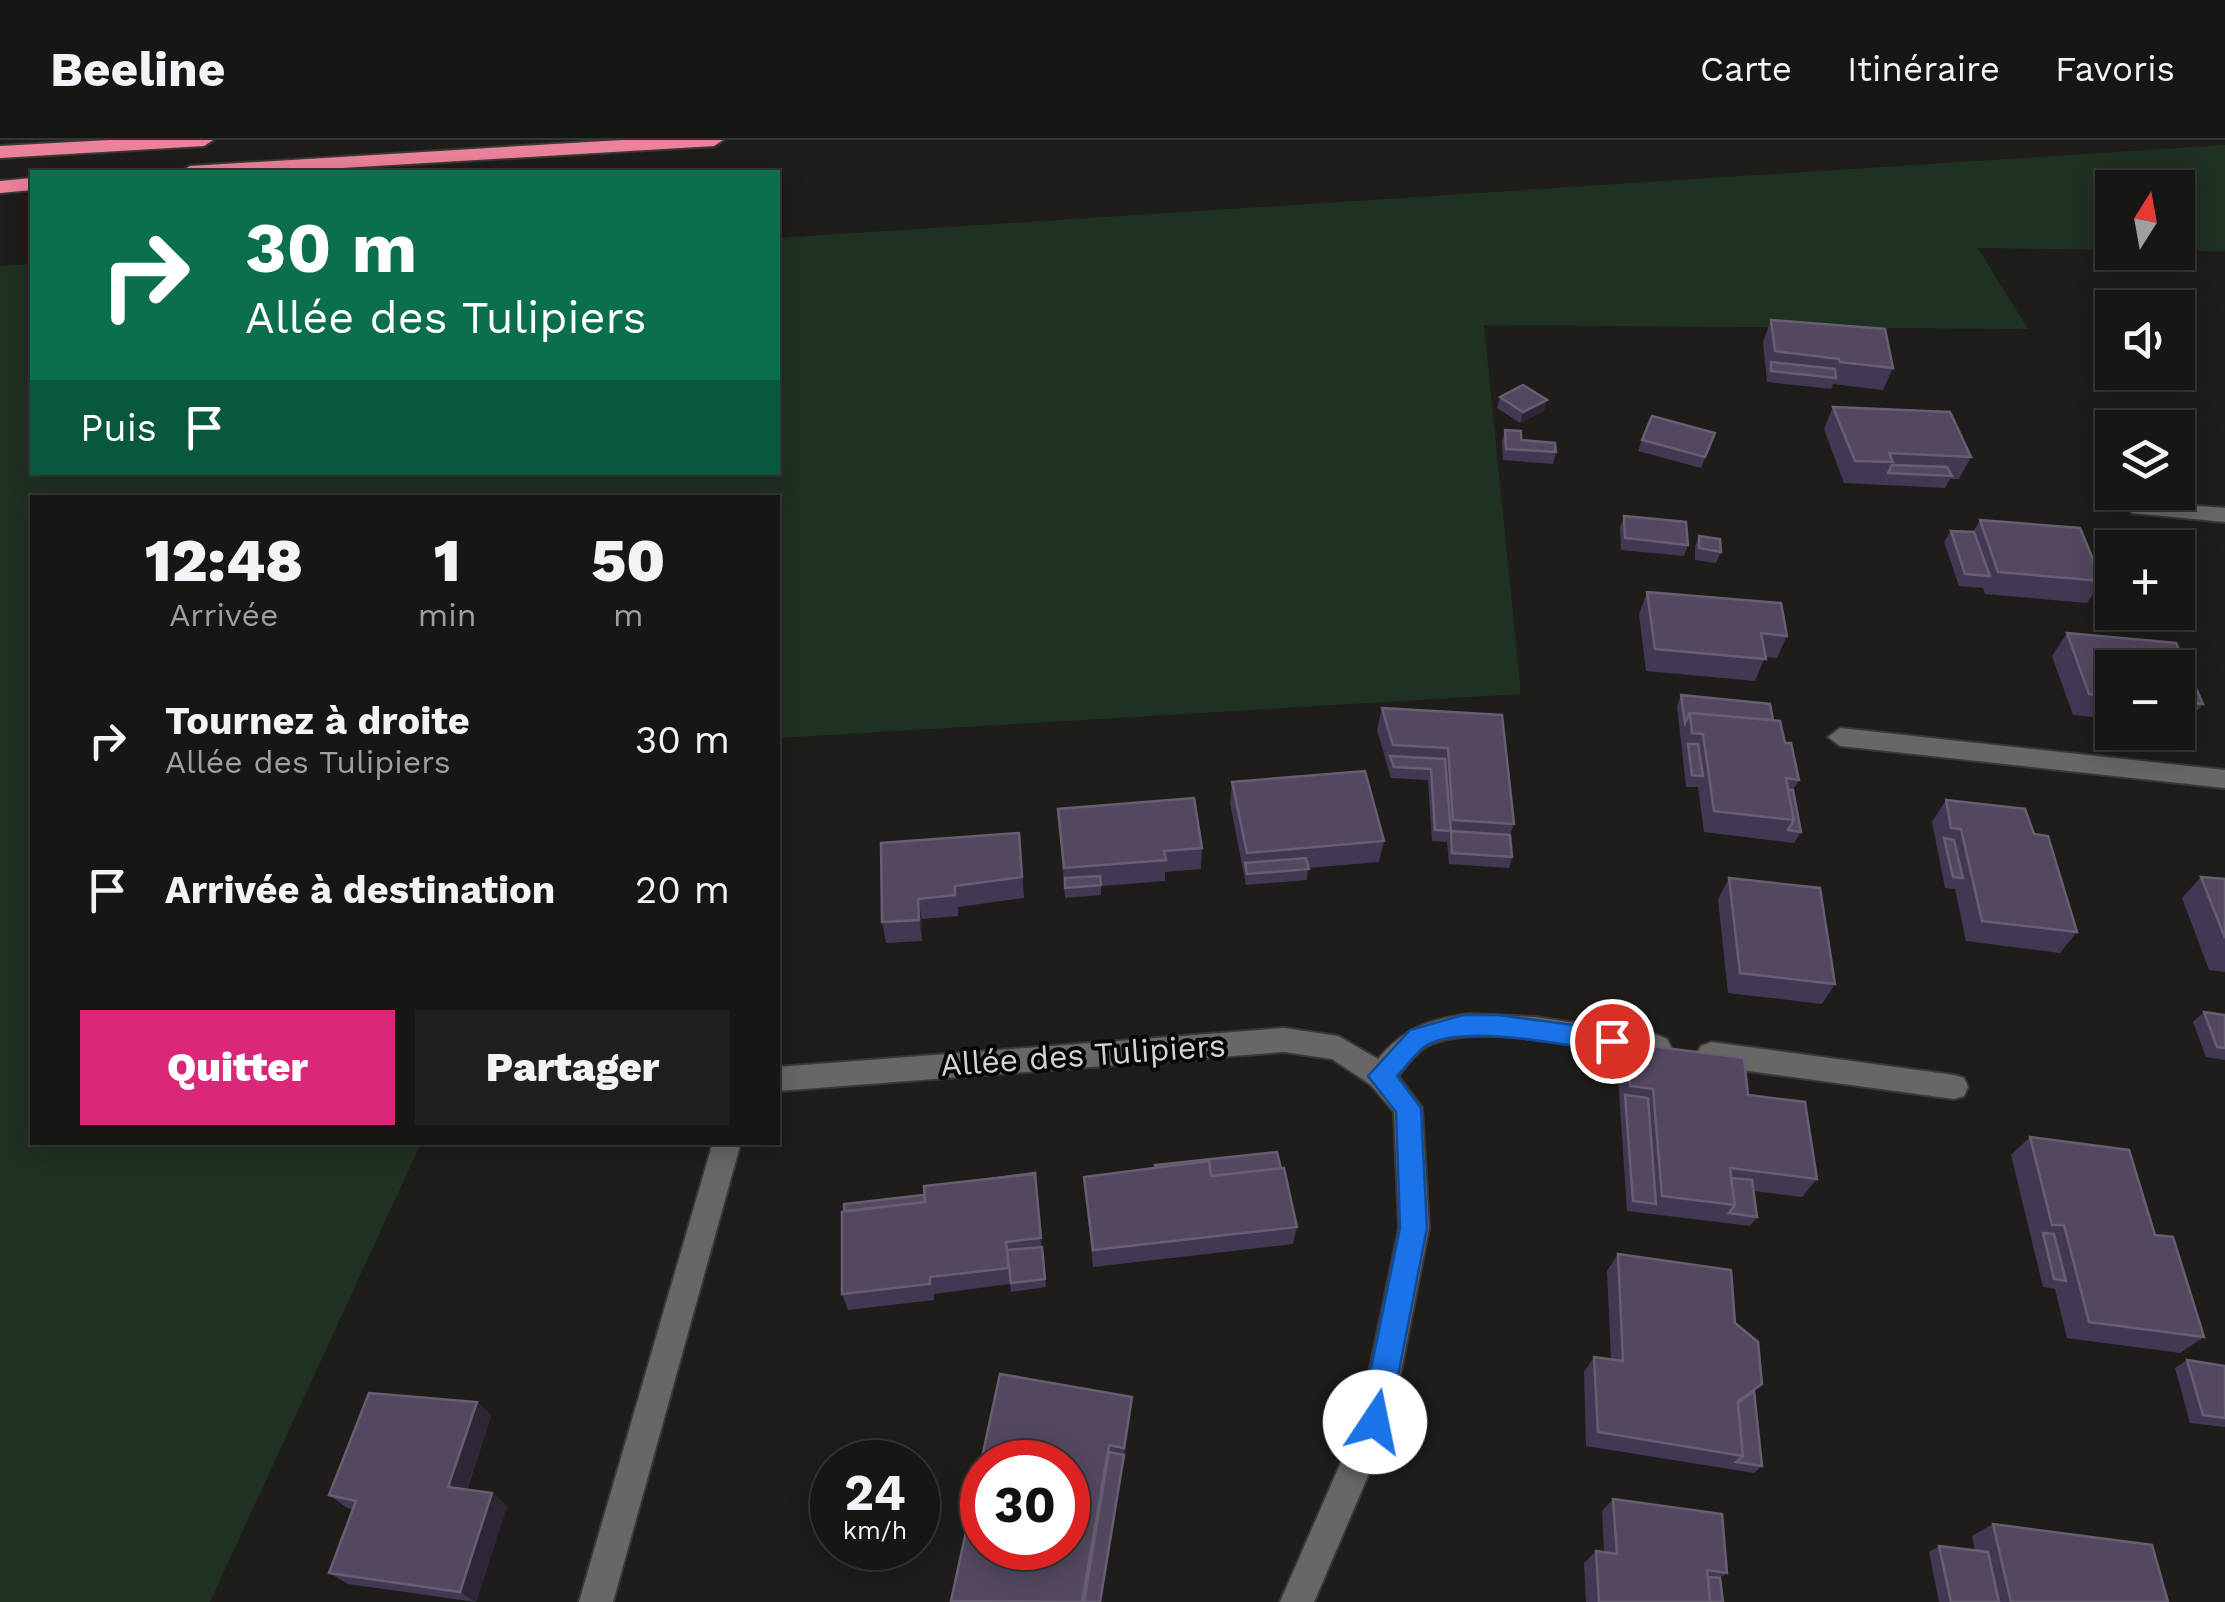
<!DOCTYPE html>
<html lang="fr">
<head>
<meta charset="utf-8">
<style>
  body { margin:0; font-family:"Work Sans",sans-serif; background:#1f1f1d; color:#f1f3f6; height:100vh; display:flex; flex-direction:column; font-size:38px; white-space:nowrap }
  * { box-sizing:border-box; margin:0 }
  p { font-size:32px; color:#9e9fa0 }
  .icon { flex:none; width:55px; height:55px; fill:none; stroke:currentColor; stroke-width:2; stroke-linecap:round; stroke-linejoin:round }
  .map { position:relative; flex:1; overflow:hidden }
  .sheet { position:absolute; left:30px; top:355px; width:750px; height:650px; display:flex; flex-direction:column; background:#161614; border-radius:0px; box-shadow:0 5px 25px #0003,0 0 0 2px #353534 }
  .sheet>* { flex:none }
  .top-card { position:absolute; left:30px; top:30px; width:750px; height:305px; border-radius:0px; box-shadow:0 5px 25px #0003,0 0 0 2px #353534; background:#0b6e4f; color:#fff; overflow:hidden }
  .needle { width:65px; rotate:11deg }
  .fabs { position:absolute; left:2095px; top:30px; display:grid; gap:20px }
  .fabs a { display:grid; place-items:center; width:100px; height:100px; border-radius:0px; background:#161614; box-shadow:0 5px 25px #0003,0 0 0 2px #353534; font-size:50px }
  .speed { position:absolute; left:810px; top:1300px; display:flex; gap:20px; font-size:50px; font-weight:700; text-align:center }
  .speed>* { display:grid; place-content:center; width:130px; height:130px; border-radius:50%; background:#161614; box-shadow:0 5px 25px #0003,0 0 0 2px #353534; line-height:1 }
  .speed small { font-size:25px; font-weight:400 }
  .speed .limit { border:15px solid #d22; background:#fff; color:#111 }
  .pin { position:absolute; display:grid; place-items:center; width:85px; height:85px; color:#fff; margin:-42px; border:5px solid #fff; border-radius:50%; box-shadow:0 2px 10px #0007 }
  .me { position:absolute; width:110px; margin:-55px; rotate:11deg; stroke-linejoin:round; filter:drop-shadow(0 0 8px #0008) }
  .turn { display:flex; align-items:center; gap:35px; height:210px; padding:0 50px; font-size:45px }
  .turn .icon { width:130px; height:130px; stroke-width:2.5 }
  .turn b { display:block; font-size:70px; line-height:85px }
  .then { display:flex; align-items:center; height:95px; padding:0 50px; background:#0003; gap:20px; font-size:38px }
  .eta { display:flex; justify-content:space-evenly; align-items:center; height:170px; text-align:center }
  .eta b { font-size:60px; font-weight:800; line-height:70px }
  .button { display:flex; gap:20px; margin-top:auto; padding:20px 50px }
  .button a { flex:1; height:115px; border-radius:0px; background:#db2777; color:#fff; font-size:40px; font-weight:800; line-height:115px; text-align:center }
  .button a+a { background:#1f1f1d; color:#f1f3f6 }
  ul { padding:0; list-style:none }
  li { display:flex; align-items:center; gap:30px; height:150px; padding:0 50px }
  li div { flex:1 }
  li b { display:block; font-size:38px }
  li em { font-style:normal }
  header { display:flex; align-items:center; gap:60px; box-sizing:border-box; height:140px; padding:0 50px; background:#161614; border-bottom:2px solid #353534 }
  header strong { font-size:48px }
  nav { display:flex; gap:55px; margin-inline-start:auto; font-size:35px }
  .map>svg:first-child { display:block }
  .green { fill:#1f3122 }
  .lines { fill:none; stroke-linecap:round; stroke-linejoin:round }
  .minor-casing { stroke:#393836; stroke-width:4 }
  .motorway-casing { stroke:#393836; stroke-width:4 }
  .minor { fill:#696764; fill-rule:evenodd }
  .motorway { fill:#eb819a; fill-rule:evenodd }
  .wall { fill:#433853 }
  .shaded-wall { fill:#2e2636 }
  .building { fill:#534860; stroke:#675e72; stroke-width:2.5; fill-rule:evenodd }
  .route { fill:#1a73e8; stroke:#114b97; stroke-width:2.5 }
  .labels { text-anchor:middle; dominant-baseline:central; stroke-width:8; stroke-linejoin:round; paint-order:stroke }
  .street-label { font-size:32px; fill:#d4d3d1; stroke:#080706 }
</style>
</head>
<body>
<header>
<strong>Beeline</strong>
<nav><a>Carte</a><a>Itinéraire</a><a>Favoris</a></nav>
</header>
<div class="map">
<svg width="2225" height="1462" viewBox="0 0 2225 1462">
  <rect width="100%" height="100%" fill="#1e1d1a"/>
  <polygon class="green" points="2225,5 2225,111 2178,111 2178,48 2112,48 2112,110 1978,108 2028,189 1484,185 1521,554 778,598 778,358 32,358 32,1002 421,1003 210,1462 0,1462 0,126 32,124 32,332 778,332 778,98"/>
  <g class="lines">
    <defs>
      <g id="minor">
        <polygon points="2139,362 2225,368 2225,382 2132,373 2129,368"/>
        <polygon points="1840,588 2225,630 2225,648 1840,606 1828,597"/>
        <path d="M 1469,874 L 1535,877 L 1657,895 L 1667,899 L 1671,907 L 1667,915 L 1657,919 C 1600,910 1484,882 1432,904 C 1417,910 1408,924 1398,936 L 1422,968 L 1429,1088 L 1391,1282 L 1314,1462 L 1280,1462 L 1359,1281 L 1399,1088 L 1394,972 L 1371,945 L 1332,919 L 1284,912 L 778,951 L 778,927 L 1284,888 L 1338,896 L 1378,919 C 1404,888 1430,879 1469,874 Z"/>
        <polygon points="1711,902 1954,935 1964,938 1968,947 1964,956 1954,959 1711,926 1701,922 1697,914 1701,906"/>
        <polygon points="713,1002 741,1002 613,1462 579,1462"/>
      </g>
      <g id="motorway">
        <polygon points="109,0 213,0 204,6 0,18 0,6"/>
        <polygon points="622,0 723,0 714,6 275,32 180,32 190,26"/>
        <polygon points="32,38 32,50 0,53 0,41"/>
      </g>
    </defs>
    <use href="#minor" class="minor-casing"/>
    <use href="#motorway" class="motorway-casing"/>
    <use href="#minor" class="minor"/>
    <use href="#motorway" class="motorway"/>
  </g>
  <g class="wall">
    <polygon points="1771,180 1893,228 1883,250 1833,244 1831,249 1767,242 1763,202"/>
    <polygon points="1500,257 1547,260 1544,271 1520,283 1497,268"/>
    <polygon points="1833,267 1971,317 1959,339 1950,339 1945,348 1844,343 1824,289"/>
    <polygon points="1505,290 1521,300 1556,312 1553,324 1503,320 1502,301"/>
    <polygon points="1715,293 1701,328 1638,311 1642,300"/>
    <polygon points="1624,376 1688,405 1684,416 1621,410 1620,387"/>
    <polygon points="1980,380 2102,441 2087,463 1985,454 1983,448 1959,446 1944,402 1951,391 1973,392"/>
    <polygon points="1699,396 1721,412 1716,423 1695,420 1695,407"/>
    <polygon points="1647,452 1787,496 1777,518 1765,517 1755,541 1646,531 1639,474"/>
    <polygon points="2067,493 2176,503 2203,564 2185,585 2178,585 2178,528 2112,528 2112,579 2073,575 2052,516"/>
    <polygon points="1681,555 1773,580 1785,603 1799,640 1793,650 1801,692 1794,703 1704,692 1698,647 1686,647 1677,566"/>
    <polygon points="1382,568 1502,575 1514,684 1510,695 1512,717 1509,728 1449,724 1447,702 1432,701 1428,640 1391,638 1377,590"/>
    <polygon points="1232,642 1384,701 1379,722 1308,728 1307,740 1246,745 1230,663"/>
    <polygon points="1946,660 2034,694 2077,792 2060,813 1966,801 1955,749 1945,748 1932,682"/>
    <polygon points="1058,669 1202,708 1201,729 1165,732 1165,741 1101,746 1101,755 1065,758"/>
    <polygon points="1019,693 1024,758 958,767 958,776 922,779 922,801 886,803 882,782"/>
    <polygon points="2201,737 2225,739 2225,832 2209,830 2182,758"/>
    <polygon points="1729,738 1835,844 1822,864 1728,853 1718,759"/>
    <polygon points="2204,872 2225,875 2225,920 2206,917 2193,882"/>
    <polygon points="1627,903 1748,955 1817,1039 1802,1057 1754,1051 1757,1077 1750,1086 1627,1071 1617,922"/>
    <polygon points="2030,997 2155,1095 2204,1197 2180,1213 2067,1198 2055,1149 2043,1147 2011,1015"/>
    <polygon points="1084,1037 1297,1087 1293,1104 1093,1127"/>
    <polygon points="1035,1042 1046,1147 1011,1152 1010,1144 934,1154 934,1160 848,1170 842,1154 924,1055"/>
    <polygon points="1618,1114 1735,1183 1762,1244 1754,1251 1762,1326 1754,1333 1586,1306 1584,1232 1594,1217 1611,1219 1607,1131"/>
    <polygon points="2187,1220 2225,1226 2225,1287 2190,1283 2175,1228"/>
    <polygon points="477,1262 491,1276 467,1350 492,1353 507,1366 476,1462 348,1444 329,1433 353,1369 347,1368 329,1355"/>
    <polygon points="1131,1272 1101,1462 951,1462"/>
    <polygon points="1613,1359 1727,1433 1720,1438 1723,1462 1586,1462 1584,1423 1596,1411 1604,1412 1602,1371"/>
    <polygon points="1993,1384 2168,1462 1939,1462 1929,1412 1939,1406 1975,1411 1972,1396"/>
  </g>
  <g class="shaded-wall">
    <polygon points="1547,260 1544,271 1520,283 1523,272"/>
    <polygon points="918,759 922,779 922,801 919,780"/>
    <polygon points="1132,1257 1131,1272 1124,1322 1100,1462 1124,1315"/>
    <polygon points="477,1262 491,1276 463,1360 448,1347"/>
    <polygon points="492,1353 507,1366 476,1462 475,1462 460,1452"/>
  </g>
  <g class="building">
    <polygon points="1771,180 1885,189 1893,228 1840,222 1839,219 1775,211"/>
    <polygon points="1771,222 1835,229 1836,238 1771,231"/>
    <polygon points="1523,245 1547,260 1523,272 1500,257"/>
    <polygon points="1833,267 1950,272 1971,317 1889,313 1893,322 1855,321"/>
    <polygon points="1652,276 1715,293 1705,317 1642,300"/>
    <polygon points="1505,290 1521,291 1521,300 1555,303 1556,312 1506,309"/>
    <polygon points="1892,325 1947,327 1952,336 1888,333"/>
    <polygon points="1624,376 1686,382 1688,405 1625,398"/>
    <polygon points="1980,380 2080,388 2102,441 1998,432"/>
    <polygon points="1951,391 1974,392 1990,436 1965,434"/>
    <polygon points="1699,396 1720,399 1721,412 1699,408"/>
    <polygon points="1647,452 1781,463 1787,496 1761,493 1766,519 1655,509"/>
    <polygon points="2067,493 2176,503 2203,564 2178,561 2178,528 2112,528 2112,556 2089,554"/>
    <polygon points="1681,555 1770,564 1773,580 1690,573 1685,583"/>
    <polygon points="1382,568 1502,575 1514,684 1453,680 1448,608 1393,605"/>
    <polygon points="1690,573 1780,581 1785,603 1791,603 1799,640 1786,638 1794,680 1714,671 1703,594 1692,593"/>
    <polygon points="1688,604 1698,604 1703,636 1692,635"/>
    <polygon points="1390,616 1445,619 1451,691 1435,690 1431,629 1394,627"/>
    <polygon points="1365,631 1384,701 1247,713 1232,642"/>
    <polygon points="1788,650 1793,650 1801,692 1788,690 1794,680"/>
    <polygon points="1194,658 1202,708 1164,711 1166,720 1064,728 1058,669"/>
    <polygon points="1946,660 2025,669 2034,694 2048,696 2077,792 1982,781 1961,689 1951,688"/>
    <polygon points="1451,691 1510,695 1512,717 1452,713"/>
    <polygon points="1019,693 1022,737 955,746 955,755 918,759 919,780 882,782 881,703"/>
    <polygon points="1944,698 1954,700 1963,738 1953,737"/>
    <polygon points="1306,718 1309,729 1247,734 1245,723"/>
    <polygon points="1100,736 1101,745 1065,748 1065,738"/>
    <polygon points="2201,737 2225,739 2225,798"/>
    <polygon points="1729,738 1820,748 1835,844 1740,833"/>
    <polygon points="2204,872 2225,875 2225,908 2217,907"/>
    <polygon points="1627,903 1744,918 1748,955 1805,962 1817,1039 1730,1028 1735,1065 1662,1056 1653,949 1630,946"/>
    <polygon points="1625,955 1648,958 1656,1064 1633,1061"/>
    <polygon points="2030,997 2129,1010 2155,1095 2173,1097 2204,1197 2089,1182 2064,1085 2052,1085"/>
    <polygon points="1277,1012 1281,1029 1211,1036 1209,1021 1156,1028 1155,1025"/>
    <polygon points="1209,1021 1211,1036 1284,1028 1297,1087 1093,1110 1084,1037"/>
    <polygon points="1035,1033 1035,1042 1035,1034 966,1042"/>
    <polygon points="1035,1034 1041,1098 1006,1102 1009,1128 930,1137 930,1144 842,1154 842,1072 925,1062 924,1046"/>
    <polygon points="1731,1038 1752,1040 1757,1077 1729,1073 1735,1065"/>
    <polygon points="924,1055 925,1062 844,1071 844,1064"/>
    <polygon points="2043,1093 2054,1094 2066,1141 2054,1139"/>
    <polygon points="1042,1107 1045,1139 1011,1143 1007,1110"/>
    <polygon points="1618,1114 1731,1130 1735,1183 1758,1202 1762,1244 1738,1261 1743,1316 1598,1292 1594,1217 1623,1221"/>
    <polygon points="2187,1220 2225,1226 2225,1278 2203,1275"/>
    <path d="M 1000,1234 L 1132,1257 L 1124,1308 L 1109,1305 L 1082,1462 L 951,1461 ZM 982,1322 L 1068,1322 L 1068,1408 L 982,1408 Z"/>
    <polygon points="1754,1251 1762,1326 1736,1322 1743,1316 1738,1263"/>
    <polygon points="369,1253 477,1262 448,1347 492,1353 460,1452 329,1433 356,1361 329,1355"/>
    <polygon points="1109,1312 1124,1315 1100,1462 1084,1462"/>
    <polygon points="1613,1359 1722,1374 1727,1433 1707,1430 1710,1462 1599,1462 1596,1411 1617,1414"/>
    <polygon points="1993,1384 2152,1405 2168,1462 2011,1462"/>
    <polygon points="1939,1406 1988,1412 1999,1462 1951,1462"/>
    <polygon points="1708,1437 1720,1438 1723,1462 1710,1462"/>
  </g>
  <path class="route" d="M 1463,875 L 1498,875 L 1612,890 L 1621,893 L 1625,901 L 1621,909 L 1612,912 C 1569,906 1460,882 1424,907 C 1414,915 1406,927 1397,936 L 1421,968 L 1427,1088 L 1389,1282 L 1385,1292 L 1375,1297 L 1364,1292 L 1360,1282 L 1400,1088 L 1396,972 L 1368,936 L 1410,890 Z"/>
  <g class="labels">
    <g class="street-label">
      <text transform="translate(1083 915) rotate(-4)">Allée des Tulipiers</text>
    </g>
  </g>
</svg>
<div class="fabs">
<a><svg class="needle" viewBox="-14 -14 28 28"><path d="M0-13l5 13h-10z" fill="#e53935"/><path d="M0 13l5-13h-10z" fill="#9e9fa0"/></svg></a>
<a><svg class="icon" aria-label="sound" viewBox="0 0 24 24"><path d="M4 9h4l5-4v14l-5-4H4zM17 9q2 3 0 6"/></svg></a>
<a><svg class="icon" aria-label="layers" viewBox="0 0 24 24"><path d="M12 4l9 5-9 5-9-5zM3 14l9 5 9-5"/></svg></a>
<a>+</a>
<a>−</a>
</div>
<div class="speed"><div>24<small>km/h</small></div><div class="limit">30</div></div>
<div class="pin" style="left:1612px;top:901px;background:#d93025"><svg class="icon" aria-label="arrive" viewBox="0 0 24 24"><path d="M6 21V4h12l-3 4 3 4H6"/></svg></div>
<svg class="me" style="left:1375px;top:1282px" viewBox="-20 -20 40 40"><circle r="19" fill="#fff"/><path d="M0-13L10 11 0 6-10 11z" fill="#1a73e8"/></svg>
<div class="top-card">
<div class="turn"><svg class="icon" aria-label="right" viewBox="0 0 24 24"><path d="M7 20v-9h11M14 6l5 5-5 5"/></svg><div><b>30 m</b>Allée des Tulipiers</div></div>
<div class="then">Puis<svg class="icon" aria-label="arrive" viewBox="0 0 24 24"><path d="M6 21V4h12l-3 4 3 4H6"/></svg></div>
</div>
<section class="sheet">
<div class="eta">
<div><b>12:48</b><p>Arrivée</p></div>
<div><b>1</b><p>min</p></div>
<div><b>50</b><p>m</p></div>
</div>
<ul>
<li><svg class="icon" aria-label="right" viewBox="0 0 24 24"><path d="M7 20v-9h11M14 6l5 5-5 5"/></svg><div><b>Tournez à droite</b><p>Allée des Tulipiers</p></div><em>30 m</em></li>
<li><svg class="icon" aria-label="arrive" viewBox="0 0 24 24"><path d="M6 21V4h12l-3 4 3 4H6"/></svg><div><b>Arrivée à destination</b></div><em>20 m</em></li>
</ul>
<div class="button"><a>Quitter</a><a>Partager</a></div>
</section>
</div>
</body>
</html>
